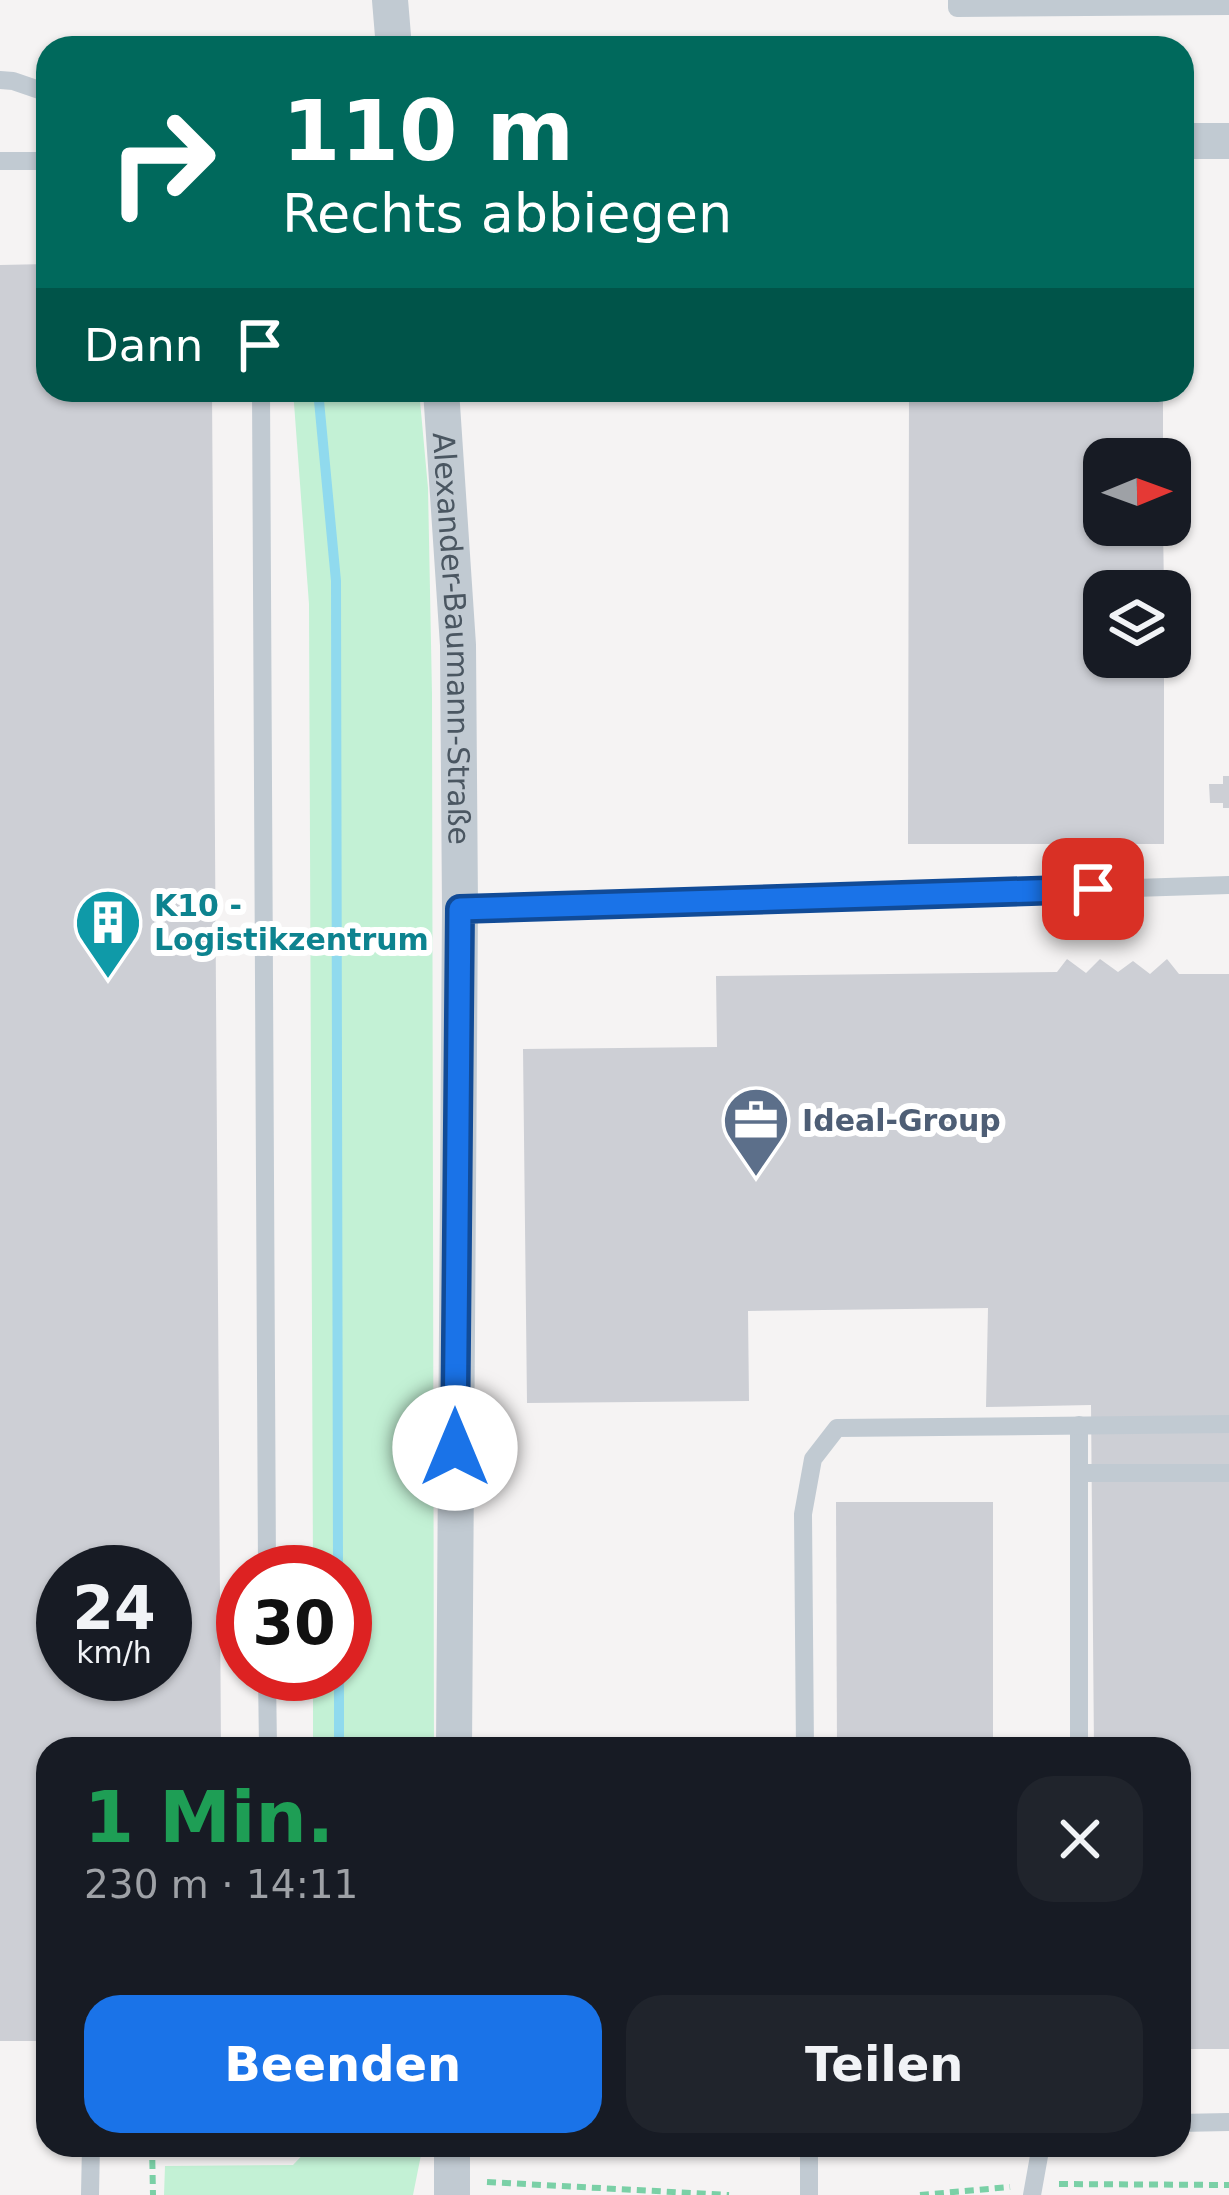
<!DOCTYPE html>
<html lang="de">
<head>
<meta charset="utf-8">
<style>
  body { margin:0; font-family:"DejaVu Sans",sans-serif; background:#20242c; color:#f1f3f6; height:100vh; display:flex; flex-direction:column; font-size:45px; white-space:nowrap }
  * { box-sizing:border-box; margin:0 }
  p { font-size:39px; color:#9ea1a6 }
  .icon { flex:none; width:66px; height:66px; fill:none; stroke:currentColor; stroke-width:2; stroke-linecap:round; stroke-linejoin:round }
  .map { position:relative; flex:1; overflow:hidden }
  .drawer { position:absolute; left:36px; top:1737px; width:1155px; height:420px; display:flex; flex-direction:column; background:#171b24; border-radius:36px; box-shadow:0 3px 9px #0004 }
  .drawer>* { flex:none }
  .hud { position:absolute; left:36px; top:36px; width:1158px; height:366px; border-radius:36px; box-shadow:0 3px 9px #0004; background:#00695c; color:#fff; overflow:hidden }
  .needle { width:78px; rotate:89deg }
  .tools { position:absolute; left:1083px; top:438px; display:grid; gap:24px }
  .tools a { display:grid; place-items:center; width:108px; height:108px; border-radius:24px; background:#171b24; box-shadow:0 3px 9px #0004; font-size:60px }
  .speed { position:absolute; left:36px; top:1545px; display:flex; gap:24px; font-size:60px; font-weight:700; text-align:center }
  .speed>* { display:grid; place-content:center; width:156px; height:156px; border-radius:50%; background:#171b24; box-shadow:0 3px 9px #0004; line-height:1 }
  .speed small { font-size:30px; font-weight:400 }
  .speed .limit { border:18px solid #d22; background:#fff; color:#111 }
  .pin { position:absolute; display:grid; place-items:center; width:102px; height:102px; color:#fff; margin:-51px; border-radius:24px; box-shadow:0 6px 18px #0006 }
  .me { position:absolute; width:132px; margin:-66px; rotate:0deg; stroke-linejoin:round; filter:drop-shadow(0 0 9px #0008) }
  .turn { display:flex; align-items:center; gap:42px; height:252px; padding:0 48px; font-size:54px }
  .turn .icon { width:156px; height:156px; stroke-width:2.5 }
  .turn b { display:block; font-size:84px; line-height:102px }
  .then { display:flex; align-items:center; height:114px; padding:0 48px; background:#0003; gap:24px; font-size:45px }
  .round { display:grid; place-items:center; flex:none; width:126px; height:126px; border-radius:36px; background:#20242c }
  .head { display:flex; align-items:center; justify-content:space-between; height:204px; padding:0 48px }
  h1 { font-size:72px; font-weight:700; line-height:90px; color:#1e9e55 }
  .action { display:flex; gap:24px; margin-top:auto; padding:24px 48px }
  .action a { flex:1; height:138px; border-radius:36px; background:#1a73e8; color:#fff; font-size:48px; font-weight:700; line-height:138px; text-align:center }
  .action a+a { background:#20242c; color:#f1f3f6 }
  .map>svg:first-child { display:block }
  .green { fill:#c3f1d5 }
  .lines { fill:none; stroke-linecap:round; stroke-linejoin:round }
  .stream { stroke:#90daee; stroke-width:10 }
  .building { fill:#cdcfd5; fill-rule:evenodd }
  .path { stroke:#7ad0a6; stroke-width:6; stroke-dasharray:9 6; stroke-linecap:butt }
  .service { stroke:#c1cad2; stroke-width:18 }
  .minor { stroke:#c1cad2; stroke-width:36 }
  .route-casing { stroke:#114b97; stroke-width:30 }
  .route { stroke:#1a73e8; stroke-width:21 }
  .labels { text-anchor:middle; dominant-baseline:central; stroke-width:12; stroke-linejoin:round; paint-order:stroke }
  .street-label { font-size:30px; fill:#4a5661; stroke:#fff }
  .culture-label { font-size:30px; font-weight:bold; fill:#0d838f; stroke:#fff; text-anchor:start }
  .service-label { font-size:30px; font-weight:bold; fill:#4e5e75; stroke:#fff; text-anchor:start }
</style>
</head>
<body>
<div class="map">
<svg width="1229" height="2195" viewBox="0 0 1229 2195">
  <rect width="100%" height="100%" fill="#f5f3f3"/>
  <g class="green">
    <polygon points="293,390 419,390 428,488 432,694 434,1749 313,1749 313,1674 345,1674 345,1572 313,1572 309,604"/>
    <polygon points="312,2145 423,2145 413,2195 164,2195 165,2166 293,2165"/>
  </g>
  <g class="lines">
    <g class="stream">
      <polyline points="318,390 336,581 338,1572"/>
      <polyline points="339,1674 339,1749"/>
    </g>
  </g>
  <g class="building">
    <path d="M 48,264 L 48,390 L 212,390 L 221,1749 L 48,1749 L 48,2041 L 0,2041 L 0,265 ZM 63,1572 L 165,1572 L 165,1674 L 63,1674 Z"/>
    <polygon points="909,390 1163,390 1163,459 1104,459 1104,525 1163,525 1164,591 1104,591 1104,657 1164,657 1164,844 908,844"/>
    <polygon points="1223,776 1229,776 1229,808 1223,808 1223,803 1210,803 1209,784 1223,784"/>
    <polygon points="1067,959 1086,973 1100,959 1118,972 1133,961 1150,974 1167,959 1179,974 1229,974 1229,2049 1179,2049 1179,1749 1094,1749 1091,1405 986,1407 988,1308 748,1311 749,1401 527,1403 523,1049 717,1047 716,976 1057,972"/>
    <polygon points="836,1502 993,1502 993,1749 837,1749"/>
  </g>
  <g class="lines">
    <g class="path">
      <polyline points="152,2145 153,2195"/>
      <polyline points="487,2182 729,2195"/>
      <polyline points="1059,2184 1229,2185"/>
      <polyline points="920,2195 1010,2187"/>
    </g>
    <g class="service">
      <polyline points="957,0 957,8 1229,6"/>
      <polyline points="0,80 13,81 48,93"/>
      <polyline points="0,161 48,161"/>
      <polyline points="261,390 267,1572"/>
      <polyline points="460,909 1229,885"/>
      <polyline points="1079,1425 1079,1749"/>
      <polyline points="1080,1473 1229,1473"/>
      <polyline points="267,1674 268,1749"/>
      <polyline points="805,1749 803,1514 813,1459 837,1428 1229,1424"/>
      <polyline points="1179,2123 1229,2122"/>
      <polyline points="809,2145 809,2195"/>
      <polyline points="90,2195 91,2145"/>
      <polyline points="1032,2195 1041,2145"/>
    </g>
    <g class="minor">
      <polyline points="390,0 394,48"/>
      <polyline points="1182,141 1229,141"/>
      <path id="s1" d="M 441,390 L 458,645 L 460,909 L 454,1749"/>
      <polyline points="452,2195 452,2145"/>
    </g>
  </g>
  <g class="lines">
    <defs>
      <polyline id="route" points="455,1448 460,909 1093,889"/>
    </defs>
    <use href="#route" class="route-casing"/>
    <use href="#route" class="route"/>
  </g>
  <defs>
    <symbol id="building-pin" viewBox="-11 -11 22 30"><path d="M0 17L-7.5 6A9.5 9.5 0 1 1 7.5 6Z" fill="#0f9aa8" stroke="#fff"/><path d="M-4-6H4V6H1V3H-1V6H-4ZM-2.5-4.3h1.7v1.8h-1.7ZM.8-4.3h1.7v1.8H.8ZM-2.5-1h1.7V.8h-1.7ZM.8-1h1.7V.8H.8Z" fill="#fff"/></symbol>
    <symbol id="office-pin" viewBox="-11 -11 22 30"><path d="M0 17L-7.5 6A9.5 9.5 0 1 1 7.5 6Z" fill="#5c6f8a" stroke="#fff"/><path d="M-6-3h4V-5.5h4V-3h4V5H-6ZM-1-4.5V-3h2v-1.5ZM-6 0V1H6V0Z" fill="#fff"/></symbol>
  </defs>
  <g fill-rule="evenodd">
    <use href="#building-pin" x="70" y="884" width="76" height="104"/>
    <use href="#office-pin" x="718" y="1082" width="76" height="104"/>
  </g>
  <g class="labels">
    <g class="street-label">
      <text stroke="none"><textPath href="#s1" startOffset="249">Alexander-Baumann-Straße</textPath></text>
    </g>
    <g class="culture-label">
      <text x="154" y="905">K10 -<tspan x="154" dy="34">Logistikzentrum</tspan></text>
    </g>
    <g class="service-label">
      <text x="802" y="1120">Ideal-Group</text>
    </g>
  </g>
</svg>
<div class="tools">
<a><svg class="needle" viewBox="-14 -14 28 28"><path d="M0-13l5 13h-10z" fill="#e53935"/><path d="M0 13l5-13h-10z" fill="#9ea1a6"/></svg></a>
<a><svg class="icon" aria-label="layers" viewBox="0 0 24 24"><path d="M12 4l9 5-9 5-9-5zM3 14l9 5 9-5"/></svg></a>
</div>
<div class="speed"><div>24<small>km/h</small></div><div class="limit">30</div></div>
<div class="pin" style="left:1093px;top:889px;background:#d93025"><svg class="icon" aria-label="arrive" viewBox="0 0 24 24"><path d="M6 21V4h12l-3 4 3 4H6"/></svg></div>
<svg class="me" style="left:455px;top:1448px" viewBox="-20 -20 40 40"><circle r="19" fill="#fff"/><path d="M0-13L10 11 0 6-10 11z" fill="#1a73e8"/></svg>
<div class="hud">
<div class="turn"><svg class="icon" aria-label="right" viewBox="0 0 24 24"><path d="M7 20v-9h11M14 6l5 5-5 5"/></svg><div><b>110 m</b>Rechts abbiegen</div></div>
<div class="then">Dann<svg class="icon" aria-label="arrive" viewBox="0 0 24 24"><path d="M6 21V4h12l-3 4 3 4H6"/></svg></div>
</div>
<section class="drawer">
<div class="head"><div><h1>1 Min.</h1><p>230 m · 14:11</p></div><a class="round"><svg class="icon" aria-label="close" viewBox="0 0 24 24"><path d="M6 6l12 12M18 6L6 18"/></svg></a></div>
<div class="action"><a>Beenden</a><a>Teilen</a></div>
</section>
</div>
</body>
</html>
